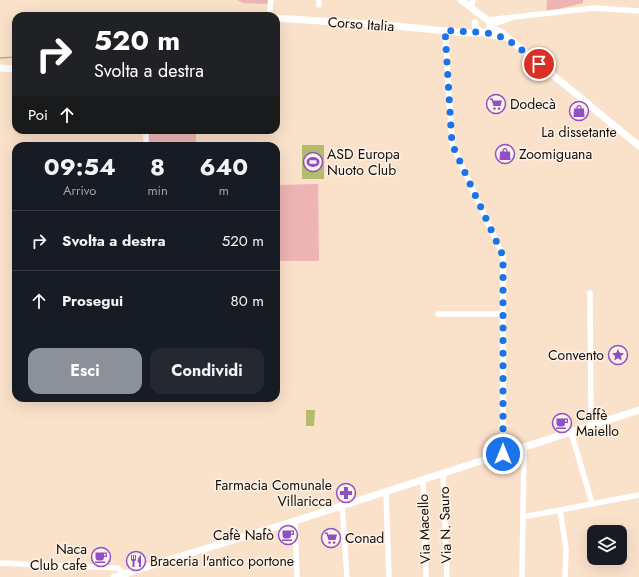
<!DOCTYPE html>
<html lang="it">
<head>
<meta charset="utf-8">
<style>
  body { margin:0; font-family:Jost,sans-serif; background:#242831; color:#f1f3f6; height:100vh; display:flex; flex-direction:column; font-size:15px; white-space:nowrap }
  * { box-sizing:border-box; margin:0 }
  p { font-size:13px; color:#9ea1a6 }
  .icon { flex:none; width:22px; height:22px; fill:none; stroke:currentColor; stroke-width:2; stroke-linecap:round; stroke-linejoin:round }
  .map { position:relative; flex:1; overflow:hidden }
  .sheet { position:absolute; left:12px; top:142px; width:268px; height:260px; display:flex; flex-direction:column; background:#171b24; border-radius:12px; box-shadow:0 4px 16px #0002 }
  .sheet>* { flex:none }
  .hud { position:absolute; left:12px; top:12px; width:268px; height:122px; border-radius:12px; box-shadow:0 4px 16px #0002; background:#202124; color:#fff; overflow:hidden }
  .tools { position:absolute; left:587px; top:525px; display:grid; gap:8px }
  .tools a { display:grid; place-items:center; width:40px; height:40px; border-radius:8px; background:#171b24; box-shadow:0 4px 16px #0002; font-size:20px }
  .pin { position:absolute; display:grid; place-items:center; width:34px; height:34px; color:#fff; margin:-17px; border:2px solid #fff; border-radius:50%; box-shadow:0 1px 4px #0007 }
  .me { position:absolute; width:44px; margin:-22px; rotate:0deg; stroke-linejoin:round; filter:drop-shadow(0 0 3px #0008) }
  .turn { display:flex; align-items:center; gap:14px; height:84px; padding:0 16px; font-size:18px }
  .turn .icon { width:52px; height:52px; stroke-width:2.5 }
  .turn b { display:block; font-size:28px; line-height:34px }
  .then { display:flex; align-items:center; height:38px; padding:0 16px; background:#0003; gap:8px; font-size:15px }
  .eta { display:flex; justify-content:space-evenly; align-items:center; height:68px; text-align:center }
  .eta b { font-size:24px; font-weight:700; line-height:28px }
  .action { display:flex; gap:8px; margin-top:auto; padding:8px 16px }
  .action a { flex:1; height:46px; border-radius:12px; background:#8c9099; color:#fff; font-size:16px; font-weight:700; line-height:46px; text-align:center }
  .action a+a { background:#242831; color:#f1f3f6 }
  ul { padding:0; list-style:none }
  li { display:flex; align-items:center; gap:12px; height:60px; padding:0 16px; border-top:1px solid #363941 }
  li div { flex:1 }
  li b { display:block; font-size:15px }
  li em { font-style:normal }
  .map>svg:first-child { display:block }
  .green { fill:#eeb4b4 }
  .water { fill:#b3bc6c }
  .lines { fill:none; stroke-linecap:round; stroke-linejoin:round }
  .stream { stroke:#b3bc6c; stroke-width:1.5 }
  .street { stroke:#fff; stroke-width:5.5 }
  .secondary { stroke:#fff; stroke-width:7 }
  .route { stroke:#1a73e8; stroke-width:7; stroke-dasharray:0 12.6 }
  .labels { text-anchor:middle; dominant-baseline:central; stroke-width:3; stroke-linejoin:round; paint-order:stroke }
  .street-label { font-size:14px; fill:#140c05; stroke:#fcf2e8 }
  .poi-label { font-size:14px; fill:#140c05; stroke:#fcf2e8; text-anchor:start }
</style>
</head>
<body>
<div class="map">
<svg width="639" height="577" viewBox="0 0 639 577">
  <rect width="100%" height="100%" fill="#fae1ca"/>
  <g class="green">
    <polygon points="237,0 268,0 267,4 243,3"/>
    <polygon points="547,0 583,0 583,3 546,12"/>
    <polygon points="148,130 196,130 196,146 149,146"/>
    <polygon points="318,184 319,261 277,261 276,185"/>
  </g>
  <g class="water">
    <rect x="302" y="145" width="22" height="34"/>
    <polygon points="306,410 315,410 314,426 306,426"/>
  </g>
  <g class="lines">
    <polyline class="stream" points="0,58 16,57"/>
    <g class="street">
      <polyline points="319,5 319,0"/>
      <polyline points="471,8 473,0"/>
      <polyline points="270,10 271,0"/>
      <polyline points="487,20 594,8 639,11"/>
      <polyline points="491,25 509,19"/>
      <polyline points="445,30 452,144 503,256 503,454"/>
      <polyline points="146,130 146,146"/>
      <polyline points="590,293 591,414 595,424"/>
      <polyline points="438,314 503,314"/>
      <polyline points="571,432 592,503"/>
      <polyline points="443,473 447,577"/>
      <polyline points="423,480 426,577"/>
      <polyline points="386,492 389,577"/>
      <polyline points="342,506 347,577"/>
      <polyline points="523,517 560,510"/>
      <polyline points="295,521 297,577"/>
      <polyline points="0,563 118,568 124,573 126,577"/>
      <polyline points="522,577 524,449"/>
      <polyline points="565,577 566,549 560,510 639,495"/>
    </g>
    <g class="secondary">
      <polyline points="461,0 490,22 491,28 486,33"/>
      <polyline points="276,18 396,26 466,33 481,33"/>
      <path d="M 475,23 C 475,35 493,34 502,37"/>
      <polyline points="491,28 502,33 639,146"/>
      <polyline points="0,68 16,69"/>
      <polyline points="114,577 301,519 639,410"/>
    </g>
  </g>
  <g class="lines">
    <path class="route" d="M 503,454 L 503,256 L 452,144 L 445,30 C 459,32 472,31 486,33 C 507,35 523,51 539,64"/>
  </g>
  <defs>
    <symbol id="supermarket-ring" viewBox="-11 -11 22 22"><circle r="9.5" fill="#fcf2e8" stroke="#9050c5" stroke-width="1.5"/><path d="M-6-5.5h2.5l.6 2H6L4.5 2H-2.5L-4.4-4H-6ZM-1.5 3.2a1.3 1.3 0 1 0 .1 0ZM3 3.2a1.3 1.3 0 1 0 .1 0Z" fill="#9050c5"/></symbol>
    <symbol id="shop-ring" viewBox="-11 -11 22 22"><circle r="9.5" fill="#fcf2e8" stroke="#9050c5" stroke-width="1.5"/><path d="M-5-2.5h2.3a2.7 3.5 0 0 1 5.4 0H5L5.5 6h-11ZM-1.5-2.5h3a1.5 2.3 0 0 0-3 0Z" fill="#9050c5"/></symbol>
    <symbol id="stadium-ring" viewBox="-11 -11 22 22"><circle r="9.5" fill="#fcf2e8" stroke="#9050c5" stroke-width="1.5"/><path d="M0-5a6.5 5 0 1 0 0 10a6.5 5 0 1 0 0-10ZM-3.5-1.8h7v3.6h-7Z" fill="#9050c5"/></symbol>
    <symbol id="sight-ring" viewBox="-11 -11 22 22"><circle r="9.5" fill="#fcf2e8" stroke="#9050c5" stroke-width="1.5"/><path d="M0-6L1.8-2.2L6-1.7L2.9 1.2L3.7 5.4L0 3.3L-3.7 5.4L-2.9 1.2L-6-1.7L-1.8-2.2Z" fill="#9050c5"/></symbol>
    <symbol id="cafe-ring" viewBox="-11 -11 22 22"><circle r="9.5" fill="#fcf2e8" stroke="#9050c5" stroke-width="1.5"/><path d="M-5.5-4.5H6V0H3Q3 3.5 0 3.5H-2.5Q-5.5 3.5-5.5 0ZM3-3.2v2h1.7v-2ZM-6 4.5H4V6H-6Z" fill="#9050c5"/></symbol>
    <symbol id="pharmacy-ring" viewBox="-11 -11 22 22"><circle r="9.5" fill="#fcf2e8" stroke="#9050c5" stroke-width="1.5"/><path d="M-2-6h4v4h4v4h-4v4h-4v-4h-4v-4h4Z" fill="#9050c5"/></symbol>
    <symbol id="restaurant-ring" viewBox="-11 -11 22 22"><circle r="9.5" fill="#fcf2e8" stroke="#9050c5" stroke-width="1.5"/><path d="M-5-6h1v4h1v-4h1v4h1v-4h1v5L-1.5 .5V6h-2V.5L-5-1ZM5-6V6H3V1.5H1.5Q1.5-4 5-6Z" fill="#9050c5"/></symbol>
  </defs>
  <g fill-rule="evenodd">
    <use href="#supermarket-ring" x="485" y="93" width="22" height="22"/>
    <use href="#shop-ring" x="568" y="100" width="22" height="22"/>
    <use href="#shop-ring" x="494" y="143" width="22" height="22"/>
    <use href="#stadium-ring" x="302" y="151" width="22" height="22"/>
    <use href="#sight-ring" x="607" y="344" width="22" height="22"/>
    <use href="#cafe-ring" x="551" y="412" width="22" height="22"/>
    <use href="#pharmacy-ring" x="335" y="482" width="22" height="22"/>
    <use href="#cafe-ring" x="277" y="524" width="22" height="22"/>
    <use href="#supermarket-ring" x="320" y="527" width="22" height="22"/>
    <use href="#cafe-ring" x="90" y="546" width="22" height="22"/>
    <use href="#restaurant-ring" x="125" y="550" width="22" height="22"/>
  </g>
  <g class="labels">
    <g class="street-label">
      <text transform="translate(361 24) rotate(4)">Corso Italia</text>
      <text transform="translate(445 525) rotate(-92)">Via N. Sauro</text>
      <text transform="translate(424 529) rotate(-92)">Via Macello</text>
    </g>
    <g class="poi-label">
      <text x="510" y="104">Dodecà</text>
      <text x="579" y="132" text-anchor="middle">La dissetante</text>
      <text x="327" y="154">ASD Europa<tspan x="327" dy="16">Nuoto Club</tspan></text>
      <text x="519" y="154">Zoomiguana</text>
      <text x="604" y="355" text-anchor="end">Convento</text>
      <text x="576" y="415">Caffè<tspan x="576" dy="16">Maiello</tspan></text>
      <text x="332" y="485" text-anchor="end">Farmacia Comunale<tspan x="332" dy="16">Villaricca</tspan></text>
      <text x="274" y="535" text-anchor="end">Cafè Nafò</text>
      <text x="345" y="538">Conad</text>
      <text x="87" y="549" text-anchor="end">Naca<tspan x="87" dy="16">Club cafe</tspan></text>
      <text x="150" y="561">Braceria l'antico portone</text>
    </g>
  </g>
</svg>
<div class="tools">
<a><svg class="icon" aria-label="layers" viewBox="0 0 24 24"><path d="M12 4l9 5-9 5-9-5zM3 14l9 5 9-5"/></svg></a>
</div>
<div class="pin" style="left:539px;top:64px;background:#d93025"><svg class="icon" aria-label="arrive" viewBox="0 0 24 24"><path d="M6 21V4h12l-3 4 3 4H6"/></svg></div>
<svg class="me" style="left:503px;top:454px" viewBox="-20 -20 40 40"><circle r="17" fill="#1a73e8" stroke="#fff" stroke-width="3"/><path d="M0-11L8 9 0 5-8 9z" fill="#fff"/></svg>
<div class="hud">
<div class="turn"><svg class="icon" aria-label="right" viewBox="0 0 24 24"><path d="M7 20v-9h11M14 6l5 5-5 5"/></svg><div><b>520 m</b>Svolta a destra</div></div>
<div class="then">Poi<svg class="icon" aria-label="ahead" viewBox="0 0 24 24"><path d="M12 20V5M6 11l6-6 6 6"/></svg></div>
</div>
<section class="sheet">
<div class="eta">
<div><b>09:54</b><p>Arrivo</p></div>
<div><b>8</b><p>min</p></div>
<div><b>640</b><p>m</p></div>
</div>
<ul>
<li><svg class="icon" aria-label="right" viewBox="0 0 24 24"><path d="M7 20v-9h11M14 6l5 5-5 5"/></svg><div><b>Svolta a destra</b></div><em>520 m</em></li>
<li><svg class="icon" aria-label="ahead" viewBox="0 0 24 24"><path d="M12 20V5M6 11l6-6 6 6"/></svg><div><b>Prosegui</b></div><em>80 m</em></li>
</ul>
<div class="action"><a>Esci</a><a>Condividi</a></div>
</section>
</div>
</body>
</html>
